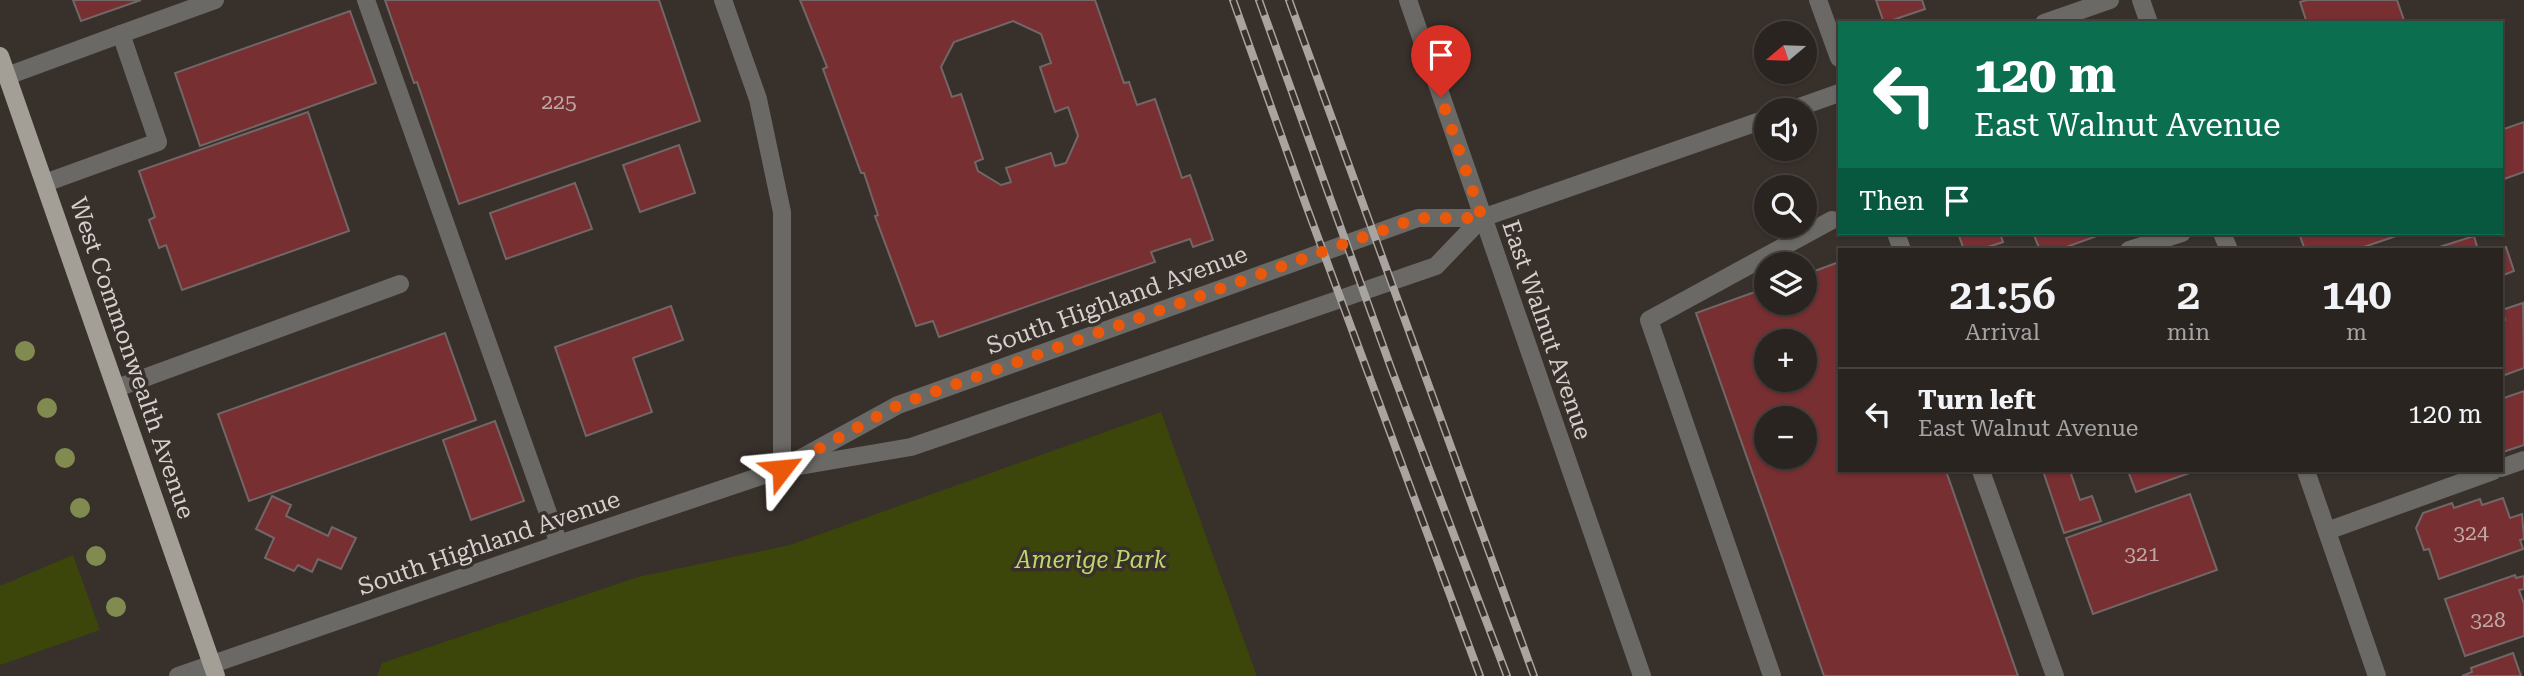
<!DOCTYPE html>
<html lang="en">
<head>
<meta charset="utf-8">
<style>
  body { margin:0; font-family:"Roboto Serif",serif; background:#322c29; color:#f1f3f6; height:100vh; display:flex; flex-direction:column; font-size:26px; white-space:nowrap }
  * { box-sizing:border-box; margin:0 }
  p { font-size:23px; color:#a5a4a5 }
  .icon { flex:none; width:38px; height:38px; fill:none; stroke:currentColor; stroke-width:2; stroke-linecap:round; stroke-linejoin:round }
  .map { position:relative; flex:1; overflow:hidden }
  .drawer { position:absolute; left:1838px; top:248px; width:665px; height:224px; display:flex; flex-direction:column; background:#2a2420; border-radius:0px; box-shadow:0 2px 5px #0004,0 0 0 2px #46413e }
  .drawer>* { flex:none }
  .top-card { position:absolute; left:1838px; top:21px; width:665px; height:214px; border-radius:0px; box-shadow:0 2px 5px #0004,0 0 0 2px #46413e; background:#0b6e4f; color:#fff; overflow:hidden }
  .needle { width:46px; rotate:251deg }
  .fabs { position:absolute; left:1754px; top:21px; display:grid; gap:14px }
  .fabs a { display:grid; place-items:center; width:63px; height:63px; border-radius:50%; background:#2a2420; box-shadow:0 2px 5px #0004,0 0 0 2px #46413e; font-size:35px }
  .pin { position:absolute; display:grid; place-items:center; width:60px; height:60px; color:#fff; margin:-72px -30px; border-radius:50% 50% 50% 0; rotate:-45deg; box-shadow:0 0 7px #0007 }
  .pin .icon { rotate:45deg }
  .me { position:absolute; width:77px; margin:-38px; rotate:61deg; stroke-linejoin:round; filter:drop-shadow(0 0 5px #0008) }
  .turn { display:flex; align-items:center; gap:24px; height:147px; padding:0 21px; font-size:32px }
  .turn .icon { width:91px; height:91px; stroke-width:2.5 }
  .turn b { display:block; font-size:49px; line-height:60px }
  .then { display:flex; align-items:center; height:66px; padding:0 21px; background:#0003; gap:14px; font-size:26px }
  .eta { display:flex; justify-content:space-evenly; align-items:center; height:119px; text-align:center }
  .eta b { font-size:42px; font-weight:600; line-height:49px }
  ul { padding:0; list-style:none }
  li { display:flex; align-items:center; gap:21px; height:91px; padding:0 21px; border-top:2px solid #46413e }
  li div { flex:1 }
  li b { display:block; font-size:26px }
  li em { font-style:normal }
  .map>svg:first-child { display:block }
  .green { fill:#3c460a }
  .building { fill:#782f31; stroke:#726767; stroke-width:2; fill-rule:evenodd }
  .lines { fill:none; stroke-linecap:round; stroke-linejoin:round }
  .minor { stroke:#6b6965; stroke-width:18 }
  .major { stroke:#a39f97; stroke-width:18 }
  .rail-casing { stroke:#a9a4a0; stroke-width:8 }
  .rail { stroke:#38302b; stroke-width:5; stroke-dasharray:16; stroke-linecap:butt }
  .tree { fill:#828b4f }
  .route { stroke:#ea580c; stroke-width:12; stroke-dasharray:0 21.6 }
  .labels { text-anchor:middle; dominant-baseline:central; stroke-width:7; stroke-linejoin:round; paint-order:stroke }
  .number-label { font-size:21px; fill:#bea8a6 }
  .street-label { font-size:24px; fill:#d5d0cd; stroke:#38302b }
  .park-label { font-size:24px; font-style:italic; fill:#bed56d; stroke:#38302b }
</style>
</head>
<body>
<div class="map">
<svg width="2524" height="676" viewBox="0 0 2524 676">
  <rect width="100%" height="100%" fill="#38302b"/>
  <g class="green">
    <polygon points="1161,412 1257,676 377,676 382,663 638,577 790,545"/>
    <polygon points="73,555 100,630 0,665 0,586"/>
  </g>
  <g class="building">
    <polygon points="73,0 141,0 81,21"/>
    <polygon points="385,0 659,0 700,121 459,204 417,82 414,83"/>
    <path d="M 800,0 L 1095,0 L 1124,83 L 1129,82 L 1137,105 L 1155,99 L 1182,178 L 1190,175 L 1213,240 L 1193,247 L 1190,239 L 1151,252 L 1155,262 L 939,337 L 933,321 L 916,326 L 875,216 L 878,215 L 864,173 L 861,173 L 823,69 L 827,67 ZM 1013,21 L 1041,34 L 1051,63 L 1040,67 L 1055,112 L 1068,107 L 1078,136 L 1066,163 L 1055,166 L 1051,153 L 1006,168 L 1011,182 L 1001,185 L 978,171 L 975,162 L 983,159 L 961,94 L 952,97 L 941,67 L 954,42 Z"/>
    <polygon points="1876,0 1922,0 1925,9 1884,23"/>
    <polygon points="2307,0 2397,0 2405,23 2307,23 2300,2"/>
    <polygon points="350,11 376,83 200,146 175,73"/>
    <polygon points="308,112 349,231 182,290 166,245 159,248 149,220 155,217 139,171"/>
    <polygon points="2524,122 2524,172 2501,180 2501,130"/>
    <polygon points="679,145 695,193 640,212 623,165"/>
    <polygon points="575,183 592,229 506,259 490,213"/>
    <polygon points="1958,233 2010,233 2001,236 2003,242 1979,250 1964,250"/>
    <polygon points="2033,233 2096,233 2097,236 2058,250 2040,250"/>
    <polygon points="2299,233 2405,233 2355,250 2305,250"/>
    <polygon points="2474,236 2478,250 2430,250"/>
    <polygon points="2506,247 2514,271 2501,276 2501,250 2496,250"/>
    <path d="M 1839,262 L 1839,471 L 1946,471 L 2018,676 L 1824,676 L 1696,313 L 1766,288 L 1766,303 L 1804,303 L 1804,275 ZM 1766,341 L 1804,341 L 1804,380 L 1766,380 ZM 1766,418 L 1804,418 L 1804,457 L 1766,457 Z"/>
    <polygon points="2523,303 2524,368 2502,376 2501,322 2505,320 2502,310"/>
    <polygon points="671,306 683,340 633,358 652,412 586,436 555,347"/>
    <polygon points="445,333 476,420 249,501 218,414"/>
    <polygon points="2524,391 2524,445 2503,452 2504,455 2501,456 2501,399"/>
    <polygon points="495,421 524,501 471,520 443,440"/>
    <polygon points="2043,471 2070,471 2080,500 2092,496 2101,521 2064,533"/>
    <polygon points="2128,471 2195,471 2136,492"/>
    <polygon points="2190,494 2217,570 2093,614 2066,538"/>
    <polygon points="272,496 291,505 286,516 328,536 332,527 356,538 341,569 318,559 312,572 298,565 294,571 265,558 274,538 256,529"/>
    <polygon points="2503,498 2510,518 2522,514 2524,539 2520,540 2523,549 2439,579 2429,549 2424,550 2416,528 2423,513 2452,503 2454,508 2480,499 2482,505"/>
    <polygon points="2515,575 2516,578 2524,576 2524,589 2519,590 2524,604 2524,636 2465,656 2445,599"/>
    <polygon points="2513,653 2521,676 2462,676 2472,672 2471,668"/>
  </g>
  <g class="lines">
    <g class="minor">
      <polyline points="366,0 559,544"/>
      <polyline points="723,0 758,99 782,212 782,469"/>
      <polyline points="1408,0 1642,676"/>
      <polyline points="1818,0 1839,58"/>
      <polyline points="2141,0 2149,23"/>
      <polyline points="2044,23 2110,0"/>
      <polyline points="7,76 121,34"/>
      <polyline points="1791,110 1839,93"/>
      <polyline points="45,183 158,142 121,34 215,0"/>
      <polyline points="1896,233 1902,250"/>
      <polyline points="2222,233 2229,250"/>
      <polyline points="2129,250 2182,233"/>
      <polyline points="117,388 400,284"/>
      <polyline points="794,462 898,405 1418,218 1482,218 1766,119"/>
      <polyline points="2501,468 2524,460"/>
      <polyline points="1981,471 2055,676"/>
      <polyline points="2306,471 2377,676"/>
      <polyline points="2327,531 2493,471"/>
      <polyline points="178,676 559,544 782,469 911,447 1436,266 1482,218"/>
      <polyline points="1772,676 1649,320 1832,220"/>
    </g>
    <polyline class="major" points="0,56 216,676"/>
    <defs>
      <g id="rail">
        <polyline points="1233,0 1306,205 1480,676"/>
        <polyline points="1259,0 1391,368 1507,676"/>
        <polyline points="1289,0 1534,676"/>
      </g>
    </defs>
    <use href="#rail" class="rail-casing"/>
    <use href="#rail" class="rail"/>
  </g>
  <g class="tree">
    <circle cx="25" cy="351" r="10"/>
    <circle cx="47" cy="408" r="10"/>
    <circle cx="65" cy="458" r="10"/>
    <circle cx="80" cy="508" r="10"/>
    <circle cx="96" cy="556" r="10"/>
    <circle cx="116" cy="607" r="10"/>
  </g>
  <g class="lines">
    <polyline class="route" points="782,469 898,405 1366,236 1418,218 1482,218 1441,97"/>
  </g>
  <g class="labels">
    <g class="number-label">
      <text x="559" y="102">225</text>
      <text x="2471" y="533">324</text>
      <text x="2142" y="554">321</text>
      <text x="2488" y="620">328</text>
    </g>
    <g class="street-label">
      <text transform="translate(1117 300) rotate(-20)">South Highland Avenue</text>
      <text transform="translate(1547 330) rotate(71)">East Walnut Avenue</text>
      <text transform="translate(132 358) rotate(71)">West Commonwealth Avenue</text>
      <text transform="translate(489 543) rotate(-19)">South Highland Avenue</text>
    </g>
    <g class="park-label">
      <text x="1091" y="560">Amerige Park</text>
    </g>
  </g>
</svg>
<div class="fabs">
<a><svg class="needle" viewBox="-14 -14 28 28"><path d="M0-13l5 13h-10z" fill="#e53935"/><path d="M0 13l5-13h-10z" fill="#a5a4a5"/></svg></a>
<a><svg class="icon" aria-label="sound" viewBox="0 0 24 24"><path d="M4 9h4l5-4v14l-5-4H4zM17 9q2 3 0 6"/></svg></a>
<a><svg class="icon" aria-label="search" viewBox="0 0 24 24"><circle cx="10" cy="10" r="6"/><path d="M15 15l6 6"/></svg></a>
<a><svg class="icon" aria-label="layers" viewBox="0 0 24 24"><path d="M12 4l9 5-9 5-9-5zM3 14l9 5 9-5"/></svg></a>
<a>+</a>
<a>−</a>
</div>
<div class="pin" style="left:1441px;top:97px;background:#d93025"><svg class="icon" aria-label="arrive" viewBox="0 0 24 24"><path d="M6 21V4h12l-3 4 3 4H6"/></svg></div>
<svg class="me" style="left:782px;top:469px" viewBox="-20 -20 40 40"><path d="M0-17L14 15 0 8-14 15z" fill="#ea580c" stroke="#fff" stroke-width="4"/></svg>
<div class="top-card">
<div class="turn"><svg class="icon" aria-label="left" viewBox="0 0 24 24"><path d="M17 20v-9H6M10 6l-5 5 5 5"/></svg><div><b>120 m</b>East Walnut Avenue</div></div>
<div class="then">Then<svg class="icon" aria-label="arrive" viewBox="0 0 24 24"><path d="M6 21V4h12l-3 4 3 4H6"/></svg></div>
</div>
<section class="drawer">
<div class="eta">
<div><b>21:56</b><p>Arrival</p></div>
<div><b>2</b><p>min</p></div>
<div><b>140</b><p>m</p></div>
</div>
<ul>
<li><svg class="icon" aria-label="left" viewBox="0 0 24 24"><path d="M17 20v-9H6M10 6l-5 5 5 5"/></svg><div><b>Turn left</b><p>East Walnut Avenue</p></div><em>120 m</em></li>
</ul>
</section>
</div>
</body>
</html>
